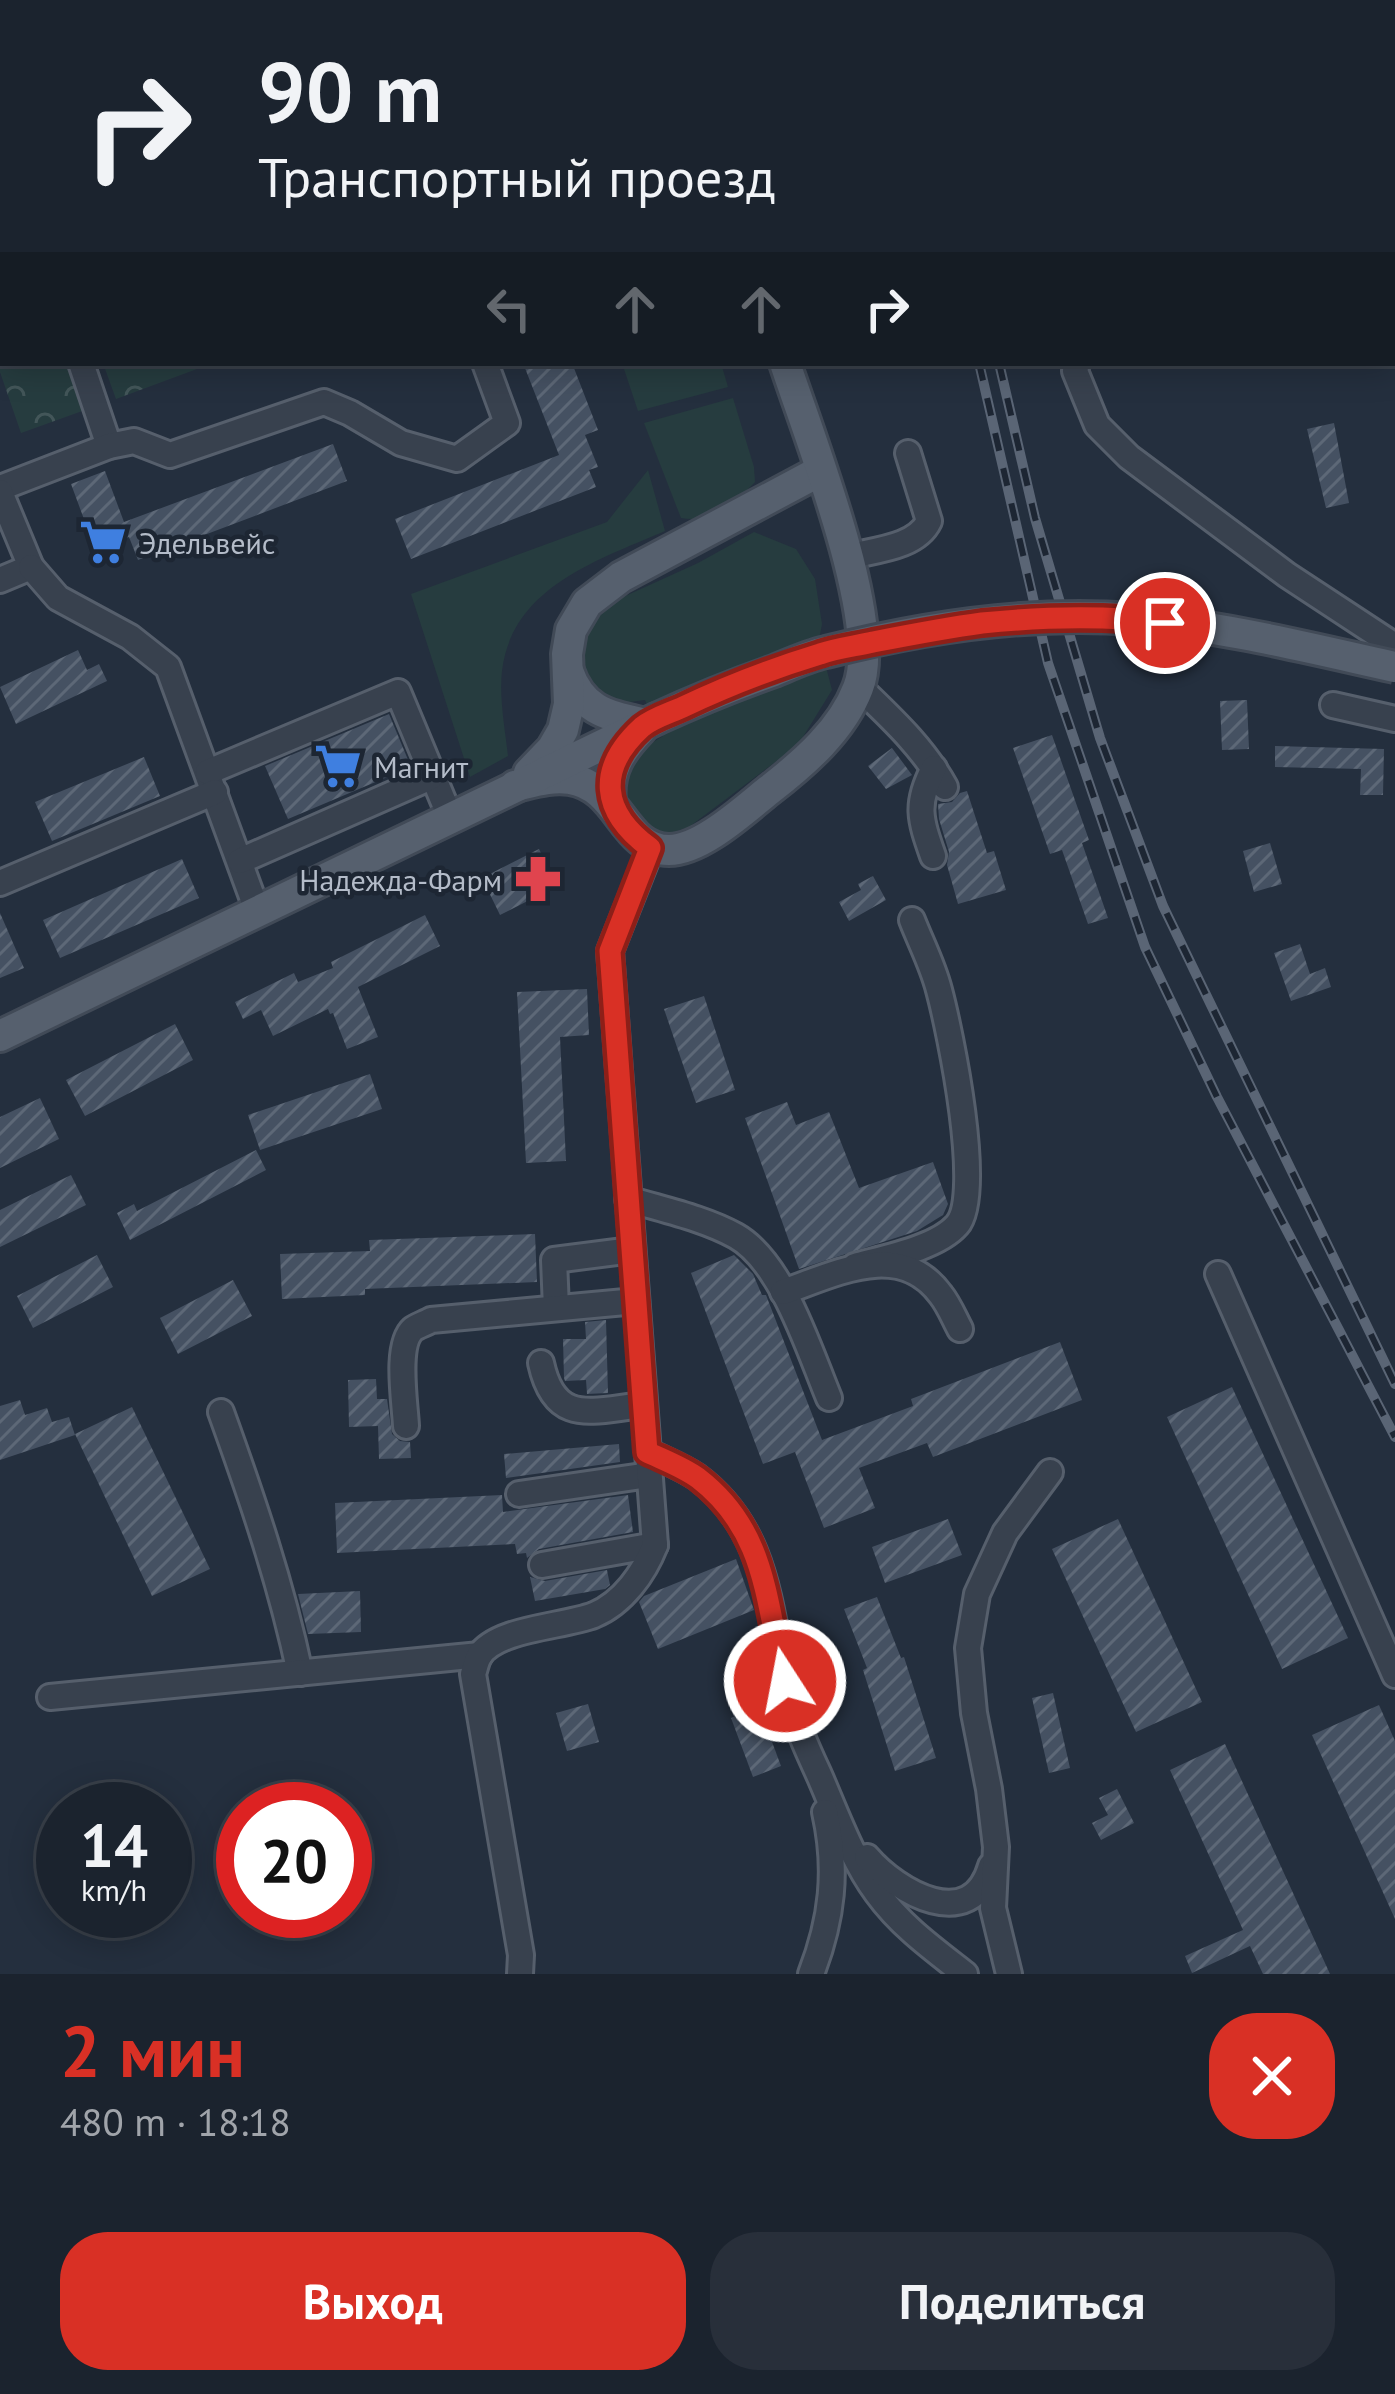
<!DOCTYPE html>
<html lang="ru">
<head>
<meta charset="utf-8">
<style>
  body { margin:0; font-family:"PT Sans",sans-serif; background:#282f3a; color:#f1f3f6; height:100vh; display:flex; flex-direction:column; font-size:45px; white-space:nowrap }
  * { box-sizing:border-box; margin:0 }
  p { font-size:39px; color:#a0a4aa }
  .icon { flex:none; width:66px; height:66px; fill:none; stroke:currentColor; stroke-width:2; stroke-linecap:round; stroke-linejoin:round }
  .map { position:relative; height:1974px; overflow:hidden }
  .panel { display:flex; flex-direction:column; background:#1b232e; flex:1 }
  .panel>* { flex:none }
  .hud { position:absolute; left:0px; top:0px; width:1395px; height:366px; box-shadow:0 6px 30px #0003,0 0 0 3px #39404a; background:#1b232e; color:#f1f3f6; overflow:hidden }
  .speed { position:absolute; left:36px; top:1782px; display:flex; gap:24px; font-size:60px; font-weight:700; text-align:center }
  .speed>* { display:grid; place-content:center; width:156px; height:156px; border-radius:50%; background:#1b232e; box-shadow:0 6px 30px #0003,0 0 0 3px #39404a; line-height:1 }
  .speed small { font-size:30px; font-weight:400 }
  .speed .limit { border:18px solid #d22; background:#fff; color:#111 }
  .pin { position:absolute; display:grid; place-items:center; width:102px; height:102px; color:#fff; margin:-51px; border:6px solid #fff; border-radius:50%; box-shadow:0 3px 12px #0007 }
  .me { position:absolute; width:132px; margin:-66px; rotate:349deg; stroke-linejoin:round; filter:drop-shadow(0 0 9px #0008) }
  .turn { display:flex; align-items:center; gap:42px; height:252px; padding:0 60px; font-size:54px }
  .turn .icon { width:156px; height:156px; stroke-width:2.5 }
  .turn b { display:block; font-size:84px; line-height:102px }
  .lanes { display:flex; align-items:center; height:114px; padding:0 60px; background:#0003; justify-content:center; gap:60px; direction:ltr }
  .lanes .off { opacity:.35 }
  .round { display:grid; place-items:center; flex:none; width:126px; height:126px; border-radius:48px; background:#282f3a }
  .headline { display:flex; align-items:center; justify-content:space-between; height:204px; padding:0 60px }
  h1 { font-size:72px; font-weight:700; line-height:90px; color:#d93025 }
  .action { display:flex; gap:24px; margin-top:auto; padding:24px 60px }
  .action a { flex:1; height:138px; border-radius:48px; background:#d93025; color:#fff; font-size:48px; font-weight:700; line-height:138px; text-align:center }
  .action a+a { background:#282f3a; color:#f1f3f6 }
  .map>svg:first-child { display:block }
  .green { fill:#263c3f }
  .park { fill:url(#park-crowns) }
  .building { fill:url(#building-hatch) }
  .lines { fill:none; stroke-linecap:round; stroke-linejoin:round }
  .minor-casing { stroke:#565f6c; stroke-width:30 }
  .major-casing { stroke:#414a57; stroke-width:36 }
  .minor { stroke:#38414e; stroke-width:24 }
  .major { stroke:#56606e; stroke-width:30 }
  .rail-casing { stroke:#5a6575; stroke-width:10 }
  .rail { stroke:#1d2633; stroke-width:6; stroke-dasharray:18; stroke-linecap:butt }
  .major-bridge-casing { stroke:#414a57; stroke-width:36; stroke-linecap:butt }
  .major-bridge { stroke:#56606e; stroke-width:30 }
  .route-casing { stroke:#8d1f18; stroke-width:30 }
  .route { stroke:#d93025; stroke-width:21 }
  .labels { text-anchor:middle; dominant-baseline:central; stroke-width:9; stroke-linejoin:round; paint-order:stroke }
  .poi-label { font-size:30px; fill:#b4bcc9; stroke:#1d2633; text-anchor:start }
</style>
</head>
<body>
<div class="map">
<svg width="1395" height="1974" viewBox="0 0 1395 1974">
  <defs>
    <pattern id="park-crowns" width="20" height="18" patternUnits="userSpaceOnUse" patternTransform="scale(3)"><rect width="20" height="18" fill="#263c3f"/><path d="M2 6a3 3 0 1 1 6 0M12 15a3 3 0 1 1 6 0" fill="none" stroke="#435659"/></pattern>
    <pattern id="building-hatch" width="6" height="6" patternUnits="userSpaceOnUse" patternTransform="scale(3)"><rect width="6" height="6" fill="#455162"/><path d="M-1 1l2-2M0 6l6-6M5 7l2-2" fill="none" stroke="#5d6877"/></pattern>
  </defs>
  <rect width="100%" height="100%" fill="#242f3e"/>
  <g class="green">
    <polygon points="622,363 721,363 728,387 638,411"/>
    <path d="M 733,398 L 754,467 L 755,482 C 734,503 713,524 681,518 L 644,423 Z"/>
    <path d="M 648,470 L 665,531 C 598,560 512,587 502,671 C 499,698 505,729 508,756 L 470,777 L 411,594 L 607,522 Z"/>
    <path d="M 754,532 L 796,549 L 815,579 L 822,624 L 819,640 L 832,690 L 798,745 L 689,827 L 665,835 L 636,819 L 620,786 C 627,758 639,751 663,736 L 645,700 L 622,703 L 591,694 L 575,669 L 582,632 L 599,608 L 698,563 Z"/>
  </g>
  <g class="park">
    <polygon points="3,206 3,363 66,363 85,410 21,433 0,372 0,207"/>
    <polygon points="103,363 213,363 116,399"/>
  </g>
  <g class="building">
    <polygon points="523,363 572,363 598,430 585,435 598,467 589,470 596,487 411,559 395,519 559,455"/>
    <polygon points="1334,423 1349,503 1326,508 1307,429"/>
    <polygon points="333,444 347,481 138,560 129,537 95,549 71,484 105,471 124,522"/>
    <polygon points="78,650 87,670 99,664 107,681 16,724 0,687"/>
    <polygon points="1247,700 1249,749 1222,750 1220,701"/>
    <polygon points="389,714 411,767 288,819 265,766"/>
    <polygon points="1052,735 1089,840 1082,843 1108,918 1088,924 1062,850 1050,854 1013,748"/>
    <polygon points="1275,746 1384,749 1383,795 1360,795 1361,769 1275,767"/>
    <polygon points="892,748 912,775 886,789 868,766"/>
    <polygon points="144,757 160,796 52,841 35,802"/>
    <polygon points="967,791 987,853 994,851 1006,890 958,904 947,865 949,852 939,819 938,804 952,802 960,793"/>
    <polygon points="1270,843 1282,884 1254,892 1243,851"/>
    <polygon points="539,849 557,886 500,915 482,878"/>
    <polygon points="182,859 199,898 60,958 43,920"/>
    <polygon points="873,876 886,900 849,921 839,902 861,890 858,884"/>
    <polygon points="0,913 24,968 0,978"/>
    <polygon points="425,915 440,946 358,987 378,1037 347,1049 333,1013 330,1014 328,1009 273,1036 261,1010 243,1019 235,1002 294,973 298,982 333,968 331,962"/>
    <polygon points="1300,944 1310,974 1325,968 1331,987 1291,1001 1274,953"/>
    <polygon points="587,989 589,1035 560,1037 566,1161 526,1163 517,992"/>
    <polygon points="704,996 735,1090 696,1103 664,1009"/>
    <polygon points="175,1024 193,1060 85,1116 66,1080"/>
    <polygon points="370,1074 382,1109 260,1150 248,1115"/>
    <polygon points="40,1098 59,1139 0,1168 0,1117"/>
    <polygon points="787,1102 796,1125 829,1112 859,1188 933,1162 948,1204 943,1215 917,1231 799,1269 745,1118"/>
    <polygon points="256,1150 266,1170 130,1240 117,1213 134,1204 137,1211"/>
    <polygon points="71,1175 86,1205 0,1247 0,1210"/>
    <polygon points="535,1234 537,1282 365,1289 365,1295 282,1299 280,1254 370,1251 369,1240"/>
    <polygon points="97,1255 113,1287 33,1328 17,1296"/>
    <polygon points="734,1255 753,1274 762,1295 766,1295 822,1440 913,1406 911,1399 1060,1342 1082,1400 933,1457 927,1443 859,1468 875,1508 824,1528 795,1452 763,1464 691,1273"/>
    <polygon points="233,1280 252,1316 178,1354 160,1318"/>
    <polygon points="606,1320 608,1393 587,1394 586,1380 565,1381 564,1378 563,1339 586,1339 585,1322"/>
    <polygon points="376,1379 377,1399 387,1399 392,1434 400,1441 410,1442 411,1458 379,1459 378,1426 349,1427 348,1380"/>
    <polygon points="1232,1387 1348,1638 1282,1669 1167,1417"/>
    <polygon points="20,1400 25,1415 47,1408 52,1422 69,1417 75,1435 0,1460 0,1406"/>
    <polygon points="132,1407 210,1569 152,1596 75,1434"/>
    <polygon points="619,1444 620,1462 506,1478 504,1454"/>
    <polygon points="502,1495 503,1512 628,1495 633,1532 539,1549 527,1558 526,1553 517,1554 515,1544 337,1553 335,1503"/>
    <polygon points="948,1519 962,1555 885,1583 872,1547"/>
    <polygon points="1118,1519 1202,1702 1136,1732 1052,1549"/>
    <polygon points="736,1559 754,1610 658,1649 639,1602 644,1596"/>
    <polygon points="607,1570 610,1585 605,1589 535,1601 530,1577 545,1581"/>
    <polygon points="360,1591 361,1632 308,1634 298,1594"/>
    <polygon points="877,1597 901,1658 904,1657 936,1758 895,1771 863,1670 867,1668 844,1609"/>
    <polygon points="1053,1693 1070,1768 1049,1773 1032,1698"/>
    <polygon points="588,1704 599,1742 567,1751 556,1713"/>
    <polygon points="1379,1705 1395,1741 1395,1919 1312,1735"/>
    <polygon points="759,1707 781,1766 753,1777 731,1718"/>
    <polygon points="1225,1744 1330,1974 1263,1974 1250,1946 1192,1973 1185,1956 1243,1930 1170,1770"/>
    <polygon points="1117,1789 1134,1823 1101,1840 1092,1823 1108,1815 1099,1798"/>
  </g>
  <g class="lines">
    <defs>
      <g id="minor">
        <polyline points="358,0 359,3"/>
        <polyline points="995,0 996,3"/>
        <polyline points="1164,0 1164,3"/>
        <polyline points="500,3 508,0"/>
        <polyline points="0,63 3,62"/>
        <polyline points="0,138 3,146"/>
        <polyline points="81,363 109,446"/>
        <polyline points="1077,363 1075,371 1097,425 1129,457 1287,575 1395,646"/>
        <polyline points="0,488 109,446 134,441 170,455 324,402 350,413 401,443 457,459 507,423 485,363"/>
        <polyline points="0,492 31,567 0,580"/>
        <path d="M 847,557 C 874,550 916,548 929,521 L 908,453"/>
        <polyline points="31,567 58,598 130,637 168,667 258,913"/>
        <path d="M 859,687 C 891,718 923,747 945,787"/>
        <polyline points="1333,705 1395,719"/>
        <polyline points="208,772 398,692 450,817"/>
        <path d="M 933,856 C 920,819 915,804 934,768"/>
        <polyline points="240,861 431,777"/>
        <polyline points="0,883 215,792"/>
        <path d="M 628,1199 C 664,1210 703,1218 736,1236 C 782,1262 809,1350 829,1398"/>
        <path d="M 855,1266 C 884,1258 937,1248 957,1225 C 984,1195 950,1031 939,990 C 933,966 921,943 912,920"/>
        <polyline points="1218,1274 1395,1675"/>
        <path d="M 783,1292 C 835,1274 900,1239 941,1295 C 949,1305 954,1318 960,1329"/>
        <polyline points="556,1308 554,1260 632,1250"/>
        <path d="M 541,1363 C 555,1427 592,1410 644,1405"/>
        <path d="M 221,1412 C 252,1498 281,1583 300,1673"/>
        <path d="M 406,1426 C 405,1403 395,1345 413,1329 C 415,1327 428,1322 431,1320 L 636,1301"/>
        <path d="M 648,1452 C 664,1460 682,1467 697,1477 C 775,1535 768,1625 792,1709 C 799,1732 810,1755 820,1777 C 836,1814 853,1861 877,1893 C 901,1926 933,1949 965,1974"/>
        <polyline points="519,1494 649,1475"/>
        <polyline points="542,1565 655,1545"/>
        <polyline points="50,1697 480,1655"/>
        <path d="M 867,1857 C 897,1892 971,1935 991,1866"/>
        <path d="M 520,1974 L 521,1955 L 473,1674 C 475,1668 476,1662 479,1656 C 497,1628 563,1627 594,1615 C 623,1603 644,1573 655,1545 L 610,951 L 651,848"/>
        <path d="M 811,1974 C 832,1920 838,1870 825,1812"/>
        <polyline points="1009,1974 993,1908 996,1847 989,1789 974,1713 968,1648 977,1594 1005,1533 1050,1472"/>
      </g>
      <g id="major">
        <polyline points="675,0 676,3"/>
        <path d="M 568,671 C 582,711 607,715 645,724"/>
        <polyline points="529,773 552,749 563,730 569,704 567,654 571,630 587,603 621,577 820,471"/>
        <path d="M 515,786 C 533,782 552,776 570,779 C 621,787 622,850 669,850 C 701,850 744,810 769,790 C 804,763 842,730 858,688 C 884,624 808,434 785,363"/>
        <path d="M 610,801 C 607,770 620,751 641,729"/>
        <polyline points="0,1036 656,719"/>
      </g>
    </defs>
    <use href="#minor" class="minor-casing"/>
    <use href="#major" class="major-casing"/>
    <use href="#minor" class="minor"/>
    <use href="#major" class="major"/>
    <defs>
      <g id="rail">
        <polyline points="863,0 864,3"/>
        <polyline points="899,0 900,3"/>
        <polyline points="922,0 923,3"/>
        <polyline points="979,363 1048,663 1145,947 1217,1097 1395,1437"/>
        <polyline points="999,363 1035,518 1100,738 1163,906 1395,1384"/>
      </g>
    </defs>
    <use href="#rail" class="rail-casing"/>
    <use href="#rail" class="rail"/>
    <defs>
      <path id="major-bridge" d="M 656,719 C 695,701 734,685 774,671 C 791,664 808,656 826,652 C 924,627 1032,611 1134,619 C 1222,626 1309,648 1395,667"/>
    </defs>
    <use href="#major-bridge" class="major-bridge-casing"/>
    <use href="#major-bridge" class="major-bridge"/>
  </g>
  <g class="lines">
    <defs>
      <path id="route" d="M 785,1681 C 765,1603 768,1532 698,1478 C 683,1467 664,1460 647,1452 L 610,951 L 650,848 C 601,812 596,769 642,727 C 653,718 670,713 683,707 C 727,686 774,668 820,654 C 837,648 856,646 873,642 C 909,635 945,628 982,623 C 1042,617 1105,615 1165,623"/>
    </defs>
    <use href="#route" class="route-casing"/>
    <use href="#route" class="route"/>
  </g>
  <defs>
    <symbol id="supermarket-bare" viewBox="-9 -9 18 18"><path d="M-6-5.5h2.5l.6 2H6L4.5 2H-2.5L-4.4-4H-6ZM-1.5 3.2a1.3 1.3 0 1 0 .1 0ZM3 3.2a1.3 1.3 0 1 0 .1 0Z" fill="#3f7fe0" stroke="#1d2633" stroke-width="2.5" paint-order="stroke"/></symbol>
    <symbol id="pharmacy-bare" viewBox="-9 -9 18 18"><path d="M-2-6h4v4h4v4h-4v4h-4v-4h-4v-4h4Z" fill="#e0444e" stroke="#1d2633" stroke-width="2.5" paint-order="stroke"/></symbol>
  </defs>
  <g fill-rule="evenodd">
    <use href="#supermarket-bare" x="70" y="509" width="66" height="66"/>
    <use href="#supermarket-bare" x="305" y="733" width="66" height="66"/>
    <use href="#pharmacy-bare" x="505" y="846" width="66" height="66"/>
  </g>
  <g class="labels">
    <g class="poi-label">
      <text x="139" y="542">Эдельвейс</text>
      <text x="374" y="766">Магнит</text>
      <text x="502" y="879" text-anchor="end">Надежда-Фарм</text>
    </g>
  </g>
</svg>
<div class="speed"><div>14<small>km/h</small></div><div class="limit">20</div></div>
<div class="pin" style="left:1165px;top:623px;background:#d93025"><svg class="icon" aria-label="arrive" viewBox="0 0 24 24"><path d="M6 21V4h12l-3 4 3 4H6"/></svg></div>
<svg class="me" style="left:785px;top:1681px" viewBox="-20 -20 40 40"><circle r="17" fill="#d93025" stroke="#fff" stroke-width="3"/><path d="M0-11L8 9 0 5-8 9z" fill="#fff"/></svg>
<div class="hud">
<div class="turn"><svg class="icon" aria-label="right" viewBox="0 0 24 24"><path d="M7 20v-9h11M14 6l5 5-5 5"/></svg><div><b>90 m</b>Транспортный проезд</div></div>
<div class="lanes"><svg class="icon off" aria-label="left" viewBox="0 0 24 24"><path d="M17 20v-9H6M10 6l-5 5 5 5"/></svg><svg class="icon off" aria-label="ahead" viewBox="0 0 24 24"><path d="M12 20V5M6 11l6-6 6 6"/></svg><svg class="icon off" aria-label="ahead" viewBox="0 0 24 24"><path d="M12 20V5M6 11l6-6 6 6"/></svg><svg class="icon" aria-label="right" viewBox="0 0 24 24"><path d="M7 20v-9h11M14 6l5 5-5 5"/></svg></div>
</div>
</div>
<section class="panel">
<div class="headline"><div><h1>2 мин</h1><p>480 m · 18:18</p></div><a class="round" style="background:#d93025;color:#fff"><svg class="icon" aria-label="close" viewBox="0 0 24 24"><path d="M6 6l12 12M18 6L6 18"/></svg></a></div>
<div class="action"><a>Выход</a><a>Поделиться</a></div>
</section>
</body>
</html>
